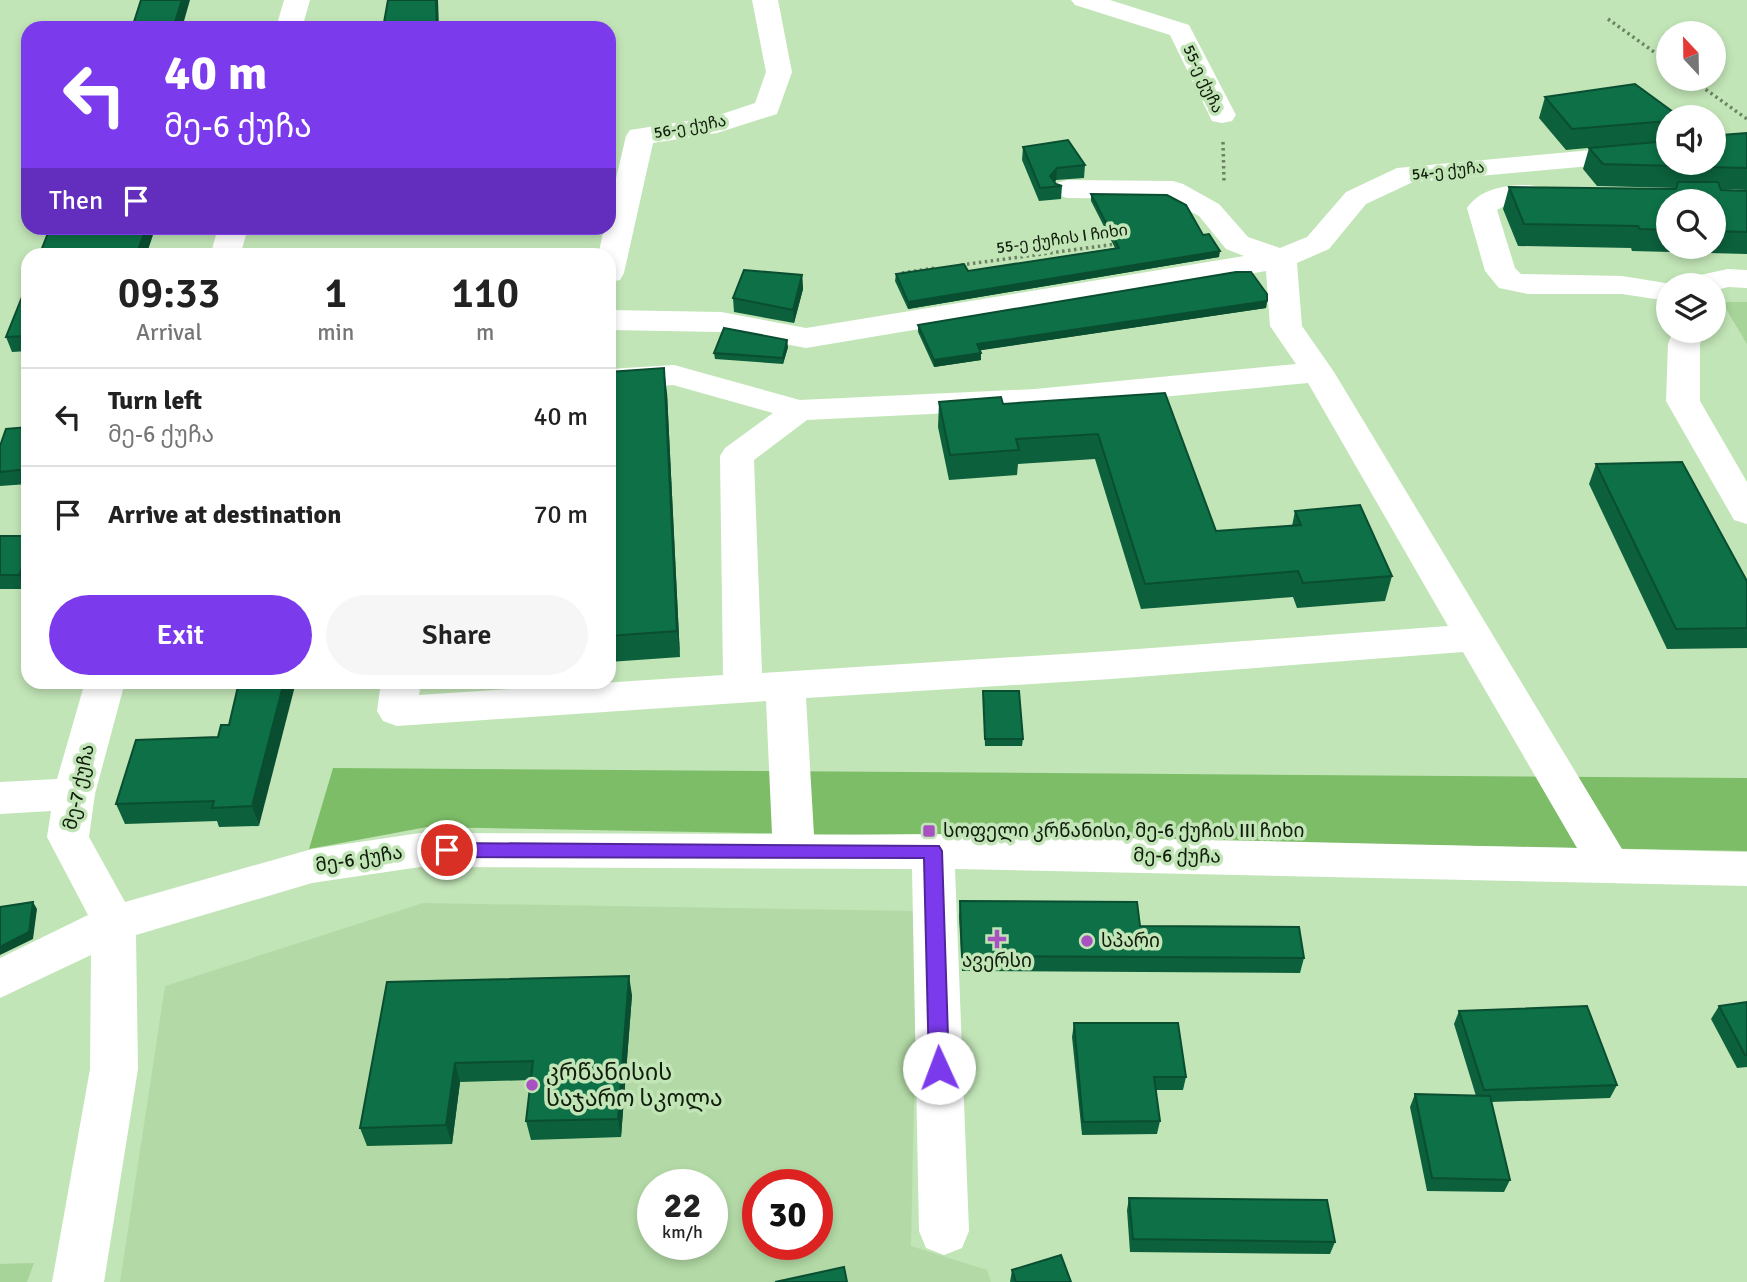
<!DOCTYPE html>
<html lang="en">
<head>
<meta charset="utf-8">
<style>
  body { margin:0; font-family:Signika,"Noto Sans Georgian",sans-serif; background:#f6f6f6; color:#222; height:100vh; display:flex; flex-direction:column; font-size:26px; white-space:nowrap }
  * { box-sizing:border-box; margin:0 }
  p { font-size:23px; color:#767676 }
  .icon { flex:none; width:38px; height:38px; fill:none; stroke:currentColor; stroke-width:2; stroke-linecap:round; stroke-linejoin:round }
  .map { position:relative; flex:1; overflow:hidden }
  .details { position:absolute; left:21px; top:248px; width:595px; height:441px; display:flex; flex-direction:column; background:#fff; border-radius:21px; box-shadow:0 4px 10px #0003 }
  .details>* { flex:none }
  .banner { position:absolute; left:21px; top:21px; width:595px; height:214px; border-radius:21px; box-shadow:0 4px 10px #0003; background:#7c3aed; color:#fff; overflow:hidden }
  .needle { width:46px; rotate:338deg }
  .fabs { position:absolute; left:1656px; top:21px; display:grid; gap:14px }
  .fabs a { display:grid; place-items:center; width:70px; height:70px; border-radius:50%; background:#fff; box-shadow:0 4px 10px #0003; font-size:35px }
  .speed { position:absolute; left:637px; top:1169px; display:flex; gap:14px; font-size:35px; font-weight:700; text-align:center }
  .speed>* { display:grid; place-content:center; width:91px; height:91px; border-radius:50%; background:#fff; box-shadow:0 4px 10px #0003; line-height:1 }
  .speed small { font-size:18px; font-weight:400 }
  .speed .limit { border:10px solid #d22; background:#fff; color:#111 }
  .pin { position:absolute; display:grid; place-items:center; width:60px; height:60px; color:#fff; margin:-30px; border:4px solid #fff; border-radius:50%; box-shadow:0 2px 7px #0007 }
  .me { position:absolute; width:77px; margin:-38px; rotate:358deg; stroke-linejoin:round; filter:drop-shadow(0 0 5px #0008) }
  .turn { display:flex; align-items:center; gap:24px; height:147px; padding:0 28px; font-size:32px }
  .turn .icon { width:91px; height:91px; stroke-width:2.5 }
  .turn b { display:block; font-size:49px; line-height:60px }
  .then { display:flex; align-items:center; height:66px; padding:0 28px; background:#0003; gap:14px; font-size:26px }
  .eta { display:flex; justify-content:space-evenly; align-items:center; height:119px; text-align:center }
  .eta b { font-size:42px; font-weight:600; line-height:49px }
  .primary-button { display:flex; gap:14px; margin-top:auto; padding:14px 28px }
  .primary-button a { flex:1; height:80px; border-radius:42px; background:#7c3aed; color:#fff; font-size:28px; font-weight:600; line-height:80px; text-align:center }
  .primary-button a+a { background:#f6f6f6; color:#222 }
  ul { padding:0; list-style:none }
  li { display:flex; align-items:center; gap:21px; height:98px; padding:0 28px; border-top:2px solid #e0e0e0 }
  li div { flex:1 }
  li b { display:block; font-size:26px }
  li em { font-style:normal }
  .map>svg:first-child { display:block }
  .built { fill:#b3daa6; fill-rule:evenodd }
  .green { fill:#a7d498 }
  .forest { fill:#7dbd67 }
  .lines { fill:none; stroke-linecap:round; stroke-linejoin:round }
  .path { stroke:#6b8363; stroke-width:3.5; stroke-dasharray:2.5 3.5; stroke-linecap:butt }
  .minor { fill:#fff; fill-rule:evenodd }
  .wall { fill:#0c603c; fill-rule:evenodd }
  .shaded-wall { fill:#0a4e31 }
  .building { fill:#0e7046; stroke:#0a4e31; stroke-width:2 }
  .route { fill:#7c3aed; stroke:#51269a; stroke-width:2 }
  .poi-dot { fill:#a752c0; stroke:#c2e5b7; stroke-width:2.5 }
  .labels { text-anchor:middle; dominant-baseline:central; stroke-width:7; stroke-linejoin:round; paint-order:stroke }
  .far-street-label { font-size:16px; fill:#111d0c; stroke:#c2e5b7 }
  .street-label { font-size:19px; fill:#111d0c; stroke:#c2e5b7 }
  .poi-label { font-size:19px; fill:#111d0c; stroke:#c2e5b7; text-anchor:start }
  .near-poi-label { font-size:23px; fill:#111d0c; stroke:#c2e5b7; text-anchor:start }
</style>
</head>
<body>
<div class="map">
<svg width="1747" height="1282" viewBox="0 0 1747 1282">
  <rect width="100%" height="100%" fill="#c2e5b7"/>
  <path class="built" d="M 423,903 L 918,911 L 911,1246 L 987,1270 L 991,1282 L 120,1282 L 165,986 ZM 653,1185 L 712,1185 L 712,1244 L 653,1244 ZM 758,1185 L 817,1185 L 817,1244 L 758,1244 Z"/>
  <g class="green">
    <polygon points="1722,302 1747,302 1747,344"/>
    <polygon points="34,1263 27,1282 0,1282 0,1264"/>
  </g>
  <polygon class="forest" points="333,768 1747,778 1747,851 427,827 309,849"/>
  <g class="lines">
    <g class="path">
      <polyline points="1608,19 1668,62"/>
      <polyline points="1691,79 1747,119"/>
      <polyline points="1223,142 1224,182"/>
      <polyline points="961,265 1116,244"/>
      <polyline points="902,273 935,268"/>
    </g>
    <g class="minor">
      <polygon points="284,0 310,0 302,28 276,28"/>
      <polygon points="752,0 778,0 792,72 777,114 717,133 653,143 624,273 620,280 609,282 609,256 598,256 604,228 609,228 609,208 626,136 630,130 713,117 755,103 766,72"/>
      <polygon points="1071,0 1110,0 1189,25 1236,115 1232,121 1222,123 1212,121 1170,35 1075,5"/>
      <path d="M 1668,143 L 1668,159 L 1413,182 L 1366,204 L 1329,249 L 1297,263 L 1302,326 L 1334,372 L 1622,849 L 1747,852 L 1747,886 L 955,869 L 969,1231 L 962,1248 L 944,1255 L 926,1248 L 919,1231 L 912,869 L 420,867 L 312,883 L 136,935 L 138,1069 L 104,1282 L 52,1282 L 90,1069 L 91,955 L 0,998 L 0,958 L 88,915 L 47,837 L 51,811 L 0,814 L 0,782 L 57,779 L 85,682 L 125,682 L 95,794 L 89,837 L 125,902 L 312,849 L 420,833 L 772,834 L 766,701 L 397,726 L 383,721 L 377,711 L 381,682 L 421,682 L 419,695 L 723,675 L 720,456 L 725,448 L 773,413 L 673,385 L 609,389 L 609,369 L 674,365 L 800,400 L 1035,389 L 1296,364 L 1270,326 L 1266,271 L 806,348 L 721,332 L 609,330 L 609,310 L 721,312 L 806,328 L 1244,256 L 1226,249 L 1199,216 L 1167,199 L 1067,198 L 1057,195 L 1052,189 L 1057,183 L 1067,180 L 1173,181 L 1183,184 L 1219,204 L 1248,237 L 1280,248 L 1307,237 L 1346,192 L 1397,168 ZM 1308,383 L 1448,626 L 1111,651 L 762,673 L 754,460 L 807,420 L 1035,409 ZM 1463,652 L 1577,848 L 933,834 L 814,835 L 806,698 L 1111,679 Z"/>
      <path d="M 1528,185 L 1569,190 L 1574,196 L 1569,202 C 1546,208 1519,195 1497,210 L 1515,268 L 1521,274 L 1622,276 L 1678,285 L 1668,285 L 1668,301 L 1622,294 L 1528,294 L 1499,288 L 1485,271 L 1467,208 C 1481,188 1506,185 1528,185 Z"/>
      <polygon points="218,228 248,228 240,256 210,256"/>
      <polygon points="1728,269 1747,270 1747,288 1728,287 1713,291 1713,285 1681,285 1686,278"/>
      <polygon points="1673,331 1705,331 1700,344 1700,401 1747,482 1747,524 1734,520 1666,401 1668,344"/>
    </g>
  </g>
  <g class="wall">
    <path d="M 1545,97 L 1668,117 L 1668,163 L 1721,135 L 1747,133 L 1747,190 L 1721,189 L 1747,191 L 1747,254 L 1632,251 L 1631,248 L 1518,246 L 1503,209 L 1509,187 L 1676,189 L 1676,188 L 1597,186 L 1583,169 L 1589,148 L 1631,144 L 1566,150 L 1539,118 ZM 1668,201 L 1713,201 L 1713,247 L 1668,247 Z"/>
    <polygon points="1023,147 1085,165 1084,178 1056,180 1055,182 1056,184 1062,186 1061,199 1039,201 1022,160"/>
    <polygon points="1091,194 1203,235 1219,257 908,309 895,281 896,274 968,271 1115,248 1091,201"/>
    <polygon points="802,275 803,289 794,323 734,312 733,298"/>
    <polygon points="28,282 28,351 12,352 6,337"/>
    <polygon points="1267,301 1266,308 980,350 981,360 934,367 918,332 918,325"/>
    <polygon points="788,347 783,364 715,359 714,353"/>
    <polygon points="609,372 667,393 680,657 609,662"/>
    <polygon points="1165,393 1216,531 1292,526 1295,511 1392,576 1385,601 1297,608 1293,597 1141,609 1095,459 1018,464 1017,475 949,480 938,427 939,402 1003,404"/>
    <polygon points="28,427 28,484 0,486 0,446"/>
    <polygon points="1596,464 1747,581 1747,648 1667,649 1589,484"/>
    <polygon points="0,536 28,536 28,582 25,589 0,589"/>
    <polygon points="983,691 1023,739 1022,746 985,746"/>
    <polygon points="229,725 259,826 219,827 217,821 125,824 116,804 218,737"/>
    <polygon points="960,901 1140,926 1304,958 1300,973 962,971 959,917"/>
    <polygon points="387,982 632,995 621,1137 531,1140 526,1121 531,1080 460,1082 452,1144 367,1146 360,1128"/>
    <polygon points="1747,1002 1747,1067 1737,1068 1711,1019 1719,1006"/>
    <polygon points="1459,1011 1617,1085 1610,1098 1491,1102 1510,1180 1504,1192 1427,1191 1410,1107 1415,1094 1476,1096 1454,1024"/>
    <polygon points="1074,1023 1186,1077 1183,1090 1156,1090 1160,1121 1157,1134 1082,1135 1072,1037"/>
    <polygon points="1129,1198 1335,1242 1330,1254 1130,1252 1127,1210"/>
    <polygon points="1012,1270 1071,1282 1010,1282"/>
  </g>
  <g class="shaded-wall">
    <polygon points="182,0 190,0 182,28 173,28"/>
    <polygon points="436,0 438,0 439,28 437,28"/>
    <polygon points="1057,168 1056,180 1051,187 1050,176"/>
    <polygon points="146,228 152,228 154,232 146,256 136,256"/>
    <polygon points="1220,251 1219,257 908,309 908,302"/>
    <polygon points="802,275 803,289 794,323 793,310"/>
    <polygon points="1267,301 1266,308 976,351 977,344"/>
    <polygon points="787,340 788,347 783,364 783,358"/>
    <polygon points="981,353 981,360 934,367 934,360"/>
    <polygon points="664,368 667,393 680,657 677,631"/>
    <polygon points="28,554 28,582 25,589 19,575"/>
    <polygon points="284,682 296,682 259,826 252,806"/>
    <polygon points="33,902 37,909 33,939 0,955 0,947"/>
    <polygon points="629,976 632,995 621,1137 618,1119"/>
    <polygon points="455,1063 460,1082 452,1144 446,1125"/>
  </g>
  <g class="building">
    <polygon points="141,0 182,0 173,28 132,28"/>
    <polygon points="388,0 436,0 437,28 383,28"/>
    <polygon points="1635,84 1680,117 1668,117 1668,121 1572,129 1545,97"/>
    <polygon points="1713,132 1718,132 1721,135 1747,133 1747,168 1603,164 1589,148 1668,141 1668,163 1713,163"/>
    <polygon points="1068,140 1085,165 1057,168 1050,176 1056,184 1062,186 1040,188 1023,147"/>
    <polygon points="1678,182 1718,182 1721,190 1747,191 1747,232 1713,231 1713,201 1668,201 1668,230 1640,229 1638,226 1524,224 1509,187 1676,189"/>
    <polygon points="1091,194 1167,195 1186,205 1203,235 1209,234 1220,251 908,302 896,274 964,264 968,271 1119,248"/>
    <polygon points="50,228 146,228 136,256 39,256"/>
    <polygon points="744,270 802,275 793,310 733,298"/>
    <polygon points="1236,272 1251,272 1267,294 1267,301 977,344 981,353 934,360 918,325"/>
    <polygon points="28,282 28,336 6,337"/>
    <polygon points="724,328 787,340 783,358 714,353"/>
    <polygon points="664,368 677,631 609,636 609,372"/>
    <polygon points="1165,393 1216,531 1301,525 1295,511 1360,505 1392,576 1303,583 1298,571 1145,584 1098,434 1016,439 1019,450 950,455 939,402 1001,397 1003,404"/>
    <polygon points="28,427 28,469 0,472 0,446 6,429"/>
    <polygon points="1682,462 1747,581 1747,628 1676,629 1596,464"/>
    <polygon points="0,536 28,536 28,554 19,575 0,575"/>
    <polygon points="239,682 284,682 252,806 212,808 214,801 116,804 136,740 218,737 221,725 229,725"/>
    <polygon points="983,691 1019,691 1023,739 985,739"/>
    <polygon points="960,901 1137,902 1140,926 1299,927 1304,958 962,956"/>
    <polygon points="33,902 29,932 0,947 0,907"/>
    <polygon points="629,976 618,1119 526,1121 533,1061 455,1063 446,1125 360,1128 387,982"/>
    <polygon points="1747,1002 1747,1055 1745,1055 1719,1006"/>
    <polygon points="1587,1006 1617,1085 1484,1090 1459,1011"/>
    <polygon points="1074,1023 1178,1023 1186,1077 1154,1077 1160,1121 1083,1122"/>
    <polygon points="1415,1094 1490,1096 1510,1180 1432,1178"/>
    <polygon points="1129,1198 1327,1200 1335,1242 1133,1239"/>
    <polygon points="1061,1255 1071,1282 1016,1282 1012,1270"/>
    <polygon points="844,1267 847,1282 775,1282"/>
  </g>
  <polygon class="route" points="447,843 939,846 942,851 949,1068 946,1074 939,1077 932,1074 929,1068 924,858 447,857 441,855 438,850 441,845"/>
  <g class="poi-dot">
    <rect x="922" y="824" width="14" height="14" rx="3.5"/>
    <path d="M993.5 928.5h7v7h7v7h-7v7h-7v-7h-7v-7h7z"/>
    <circle cx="1087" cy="941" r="7"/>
    <circle cx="532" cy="1085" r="7"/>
  </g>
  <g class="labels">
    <g class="far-street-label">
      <text transform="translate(1203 79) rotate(65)">55-ე ქუჩა</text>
      <text transform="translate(690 127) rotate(-10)">56-ე ქუჩა</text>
      <text transform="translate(1448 171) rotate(-6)">54-ე ქუჩა</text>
      <text transform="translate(1062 239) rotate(-8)">55-ე ქუჩის I ჩიხი</text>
    </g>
    <g class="street-label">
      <text transform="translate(79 787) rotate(-78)">მე-7 ქუჩა</text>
      <text transform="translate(1177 856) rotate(1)">მე-6 ქუჩა</text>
      <text transform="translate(359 859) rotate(-9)">მე-6 ქუჩა</text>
    </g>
    <g class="poi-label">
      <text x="943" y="831">სოფელი კრწანისი, მე-6 ქუჩის III ჩიხი</text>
      <text x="1101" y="941">სპარი</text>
      <text x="997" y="961" text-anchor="middle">ავერსი</text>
    </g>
    <g class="near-poi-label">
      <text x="546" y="1072">კრწანისის<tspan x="546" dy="26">საჯარო სკოლა</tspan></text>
    </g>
  </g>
</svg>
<div class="fabs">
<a><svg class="needle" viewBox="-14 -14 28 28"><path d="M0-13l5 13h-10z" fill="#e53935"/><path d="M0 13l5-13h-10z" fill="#767676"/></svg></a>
<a><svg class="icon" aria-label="sound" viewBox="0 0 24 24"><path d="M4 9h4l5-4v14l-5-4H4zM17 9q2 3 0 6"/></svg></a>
<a><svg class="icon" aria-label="search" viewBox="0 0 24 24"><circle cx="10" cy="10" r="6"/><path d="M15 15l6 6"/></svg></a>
<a><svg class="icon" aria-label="layers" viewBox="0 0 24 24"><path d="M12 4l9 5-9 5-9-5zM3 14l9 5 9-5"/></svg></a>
</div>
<div class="speed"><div>22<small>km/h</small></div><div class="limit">30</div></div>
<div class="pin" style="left:447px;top:850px;background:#d93025"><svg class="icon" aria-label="arrive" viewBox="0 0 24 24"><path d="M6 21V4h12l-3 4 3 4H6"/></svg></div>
<svg class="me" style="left:939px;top:1068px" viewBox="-20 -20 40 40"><circle r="19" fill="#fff"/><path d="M0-13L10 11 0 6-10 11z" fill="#7c3aed"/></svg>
<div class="banner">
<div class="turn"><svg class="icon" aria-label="left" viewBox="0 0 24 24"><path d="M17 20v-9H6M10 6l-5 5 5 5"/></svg><div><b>40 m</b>მე-6 ქუჩა</div></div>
<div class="then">Then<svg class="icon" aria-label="arrive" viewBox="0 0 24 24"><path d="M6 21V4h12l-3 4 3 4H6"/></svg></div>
</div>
<section class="details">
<div class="eta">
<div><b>09:33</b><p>Arrival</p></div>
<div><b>1</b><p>min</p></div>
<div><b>110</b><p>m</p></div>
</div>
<ul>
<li><svg class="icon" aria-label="left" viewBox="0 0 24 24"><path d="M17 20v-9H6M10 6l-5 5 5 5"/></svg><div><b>Turn left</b><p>მე-6 ქუჩა</p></div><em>40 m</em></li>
<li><svg class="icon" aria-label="arrive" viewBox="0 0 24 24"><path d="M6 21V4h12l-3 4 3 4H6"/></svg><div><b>Arrive at destination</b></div><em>70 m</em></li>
</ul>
<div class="primary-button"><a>Exit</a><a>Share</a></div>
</section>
</div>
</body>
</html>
